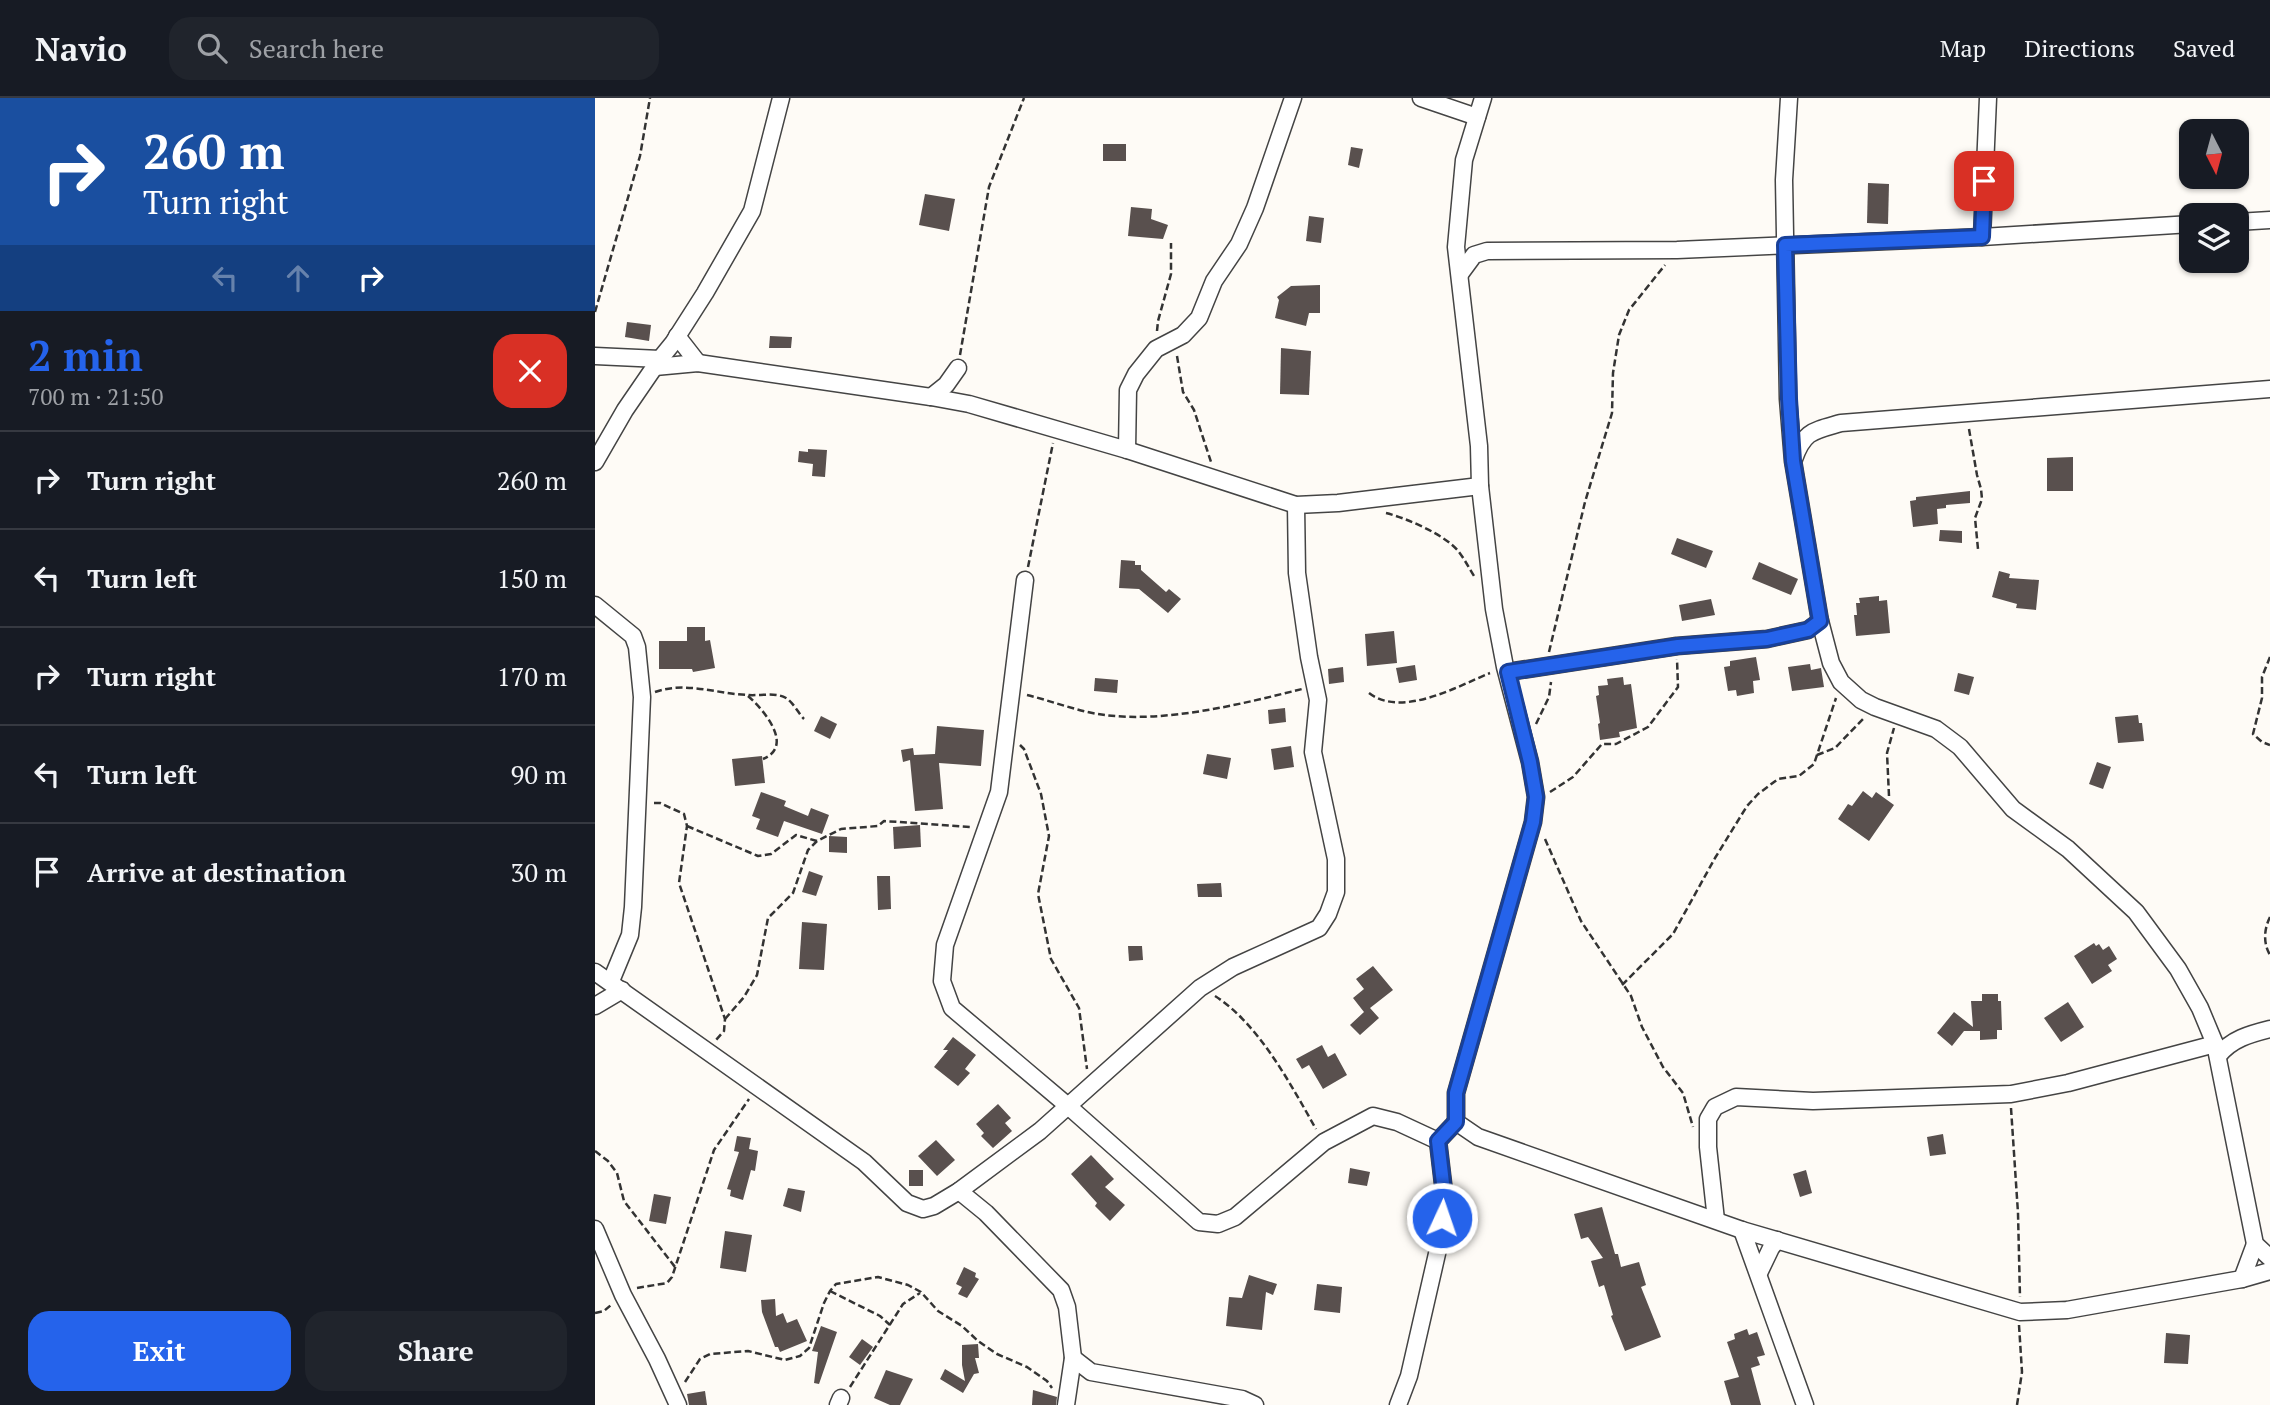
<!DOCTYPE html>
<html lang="en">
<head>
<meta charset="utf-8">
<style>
  body { margin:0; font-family:"PT Serif",serif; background:#20242c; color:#f1f3f6; height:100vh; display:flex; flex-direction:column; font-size:26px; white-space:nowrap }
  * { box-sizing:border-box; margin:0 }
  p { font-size:23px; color:#9ea1a6 }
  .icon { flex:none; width:38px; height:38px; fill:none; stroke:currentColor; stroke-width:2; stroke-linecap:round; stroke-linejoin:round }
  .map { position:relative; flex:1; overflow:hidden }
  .side { display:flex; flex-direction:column; background:#171b24; width:595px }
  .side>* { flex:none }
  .guide { background:#1a4fa0; color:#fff; overflow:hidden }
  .needle { width:46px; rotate:174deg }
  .buttons { position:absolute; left:1584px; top:21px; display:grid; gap:14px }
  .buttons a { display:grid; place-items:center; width:70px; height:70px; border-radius:14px; background:#171b24; box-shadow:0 2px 5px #0004; font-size:35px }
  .pin { position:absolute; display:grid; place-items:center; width:60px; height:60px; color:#fff; margin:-30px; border-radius:14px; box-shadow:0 4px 10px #0006 }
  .me { position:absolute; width:77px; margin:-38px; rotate:3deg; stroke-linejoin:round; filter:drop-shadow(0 0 5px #0008) }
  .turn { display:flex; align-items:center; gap:24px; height:147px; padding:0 28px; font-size:32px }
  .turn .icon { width:91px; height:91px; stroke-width:2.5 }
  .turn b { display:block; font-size:49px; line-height:60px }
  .lanes { display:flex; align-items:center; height:66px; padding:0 28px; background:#0003; justify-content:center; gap:35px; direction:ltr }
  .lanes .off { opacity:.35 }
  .round { display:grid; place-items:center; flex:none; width:74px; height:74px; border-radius:21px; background:#20242c }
  .headline { display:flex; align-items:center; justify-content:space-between; height:119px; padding:0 28px }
  h1 { font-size:42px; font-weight:600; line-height:52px; color:#2563eb }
  .cta { display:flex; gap:14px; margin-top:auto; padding:14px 28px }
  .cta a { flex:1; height:80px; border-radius:21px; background:#2563eb; color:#fff; font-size:28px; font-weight:600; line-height:80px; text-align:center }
  .cta a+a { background:#20242c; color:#f1f3f6 }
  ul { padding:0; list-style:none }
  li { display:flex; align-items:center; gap:21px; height:98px; padding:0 28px; border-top:2px solid #363941 }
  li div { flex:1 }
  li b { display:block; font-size:26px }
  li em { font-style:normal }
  header { display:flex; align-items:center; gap:42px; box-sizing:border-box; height:98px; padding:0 35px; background:#171b24; border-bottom:2px solid #363941 }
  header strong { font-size:33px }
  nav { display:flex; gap:38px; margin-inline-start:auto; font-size:24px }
  .search { width:490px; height:63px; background:#20242c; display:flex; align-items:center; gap:18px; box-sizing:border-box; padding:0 24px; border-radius:21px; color:#9ea1a6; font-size:26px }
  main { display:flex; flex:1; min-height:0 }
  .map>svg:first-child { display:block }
  .building { fill:#59504e }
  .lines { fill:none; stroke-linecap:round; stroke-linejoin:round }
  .minor-casing { stroke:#444; stroke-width:19 }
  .path { stroke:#333; stroke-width:2.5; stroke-dasharray:7 3.5; stroke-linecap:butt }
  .minor { stroke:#fff; stroke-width:16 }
  .route-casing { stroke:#184099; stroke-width:18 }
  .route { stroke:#2563eb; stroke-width:12 }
</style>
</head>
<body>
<header>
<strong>Navio</strong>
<div class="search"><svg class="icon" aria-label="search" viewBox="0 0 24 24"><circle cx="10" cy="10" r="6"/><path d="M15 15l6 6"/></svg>Search here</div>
<nav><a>Map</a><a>Directions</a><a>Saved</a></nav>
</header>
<main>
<section class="side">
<div class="guide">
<div class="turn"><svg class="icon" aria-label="right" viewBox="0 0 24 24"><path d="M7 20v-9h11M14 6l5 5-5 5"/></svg><div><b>260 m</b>Turn right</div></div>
<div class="lanes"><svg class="icon off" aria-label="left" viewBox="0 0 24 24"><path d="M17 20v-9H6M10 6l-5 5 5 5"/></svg><svg class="icon off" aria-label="ahead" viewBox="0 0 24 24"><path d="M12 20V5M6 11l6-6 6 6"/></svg><svg class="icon" aria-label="right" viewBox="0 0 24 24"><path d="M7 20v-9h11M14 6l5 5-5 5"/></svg></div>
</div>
<div class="headline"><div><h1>2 min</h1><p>700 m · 21:50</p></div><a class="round" style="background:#d93025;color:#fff"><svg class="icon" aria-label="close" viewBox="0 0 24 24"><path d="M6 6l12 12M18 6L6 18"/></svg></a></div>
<ul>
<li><svg class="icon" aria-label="right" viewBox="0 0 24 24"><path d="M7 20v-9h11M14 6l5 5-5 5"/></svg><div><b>Turn right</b></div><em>260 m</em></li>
<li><svg class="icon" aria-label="left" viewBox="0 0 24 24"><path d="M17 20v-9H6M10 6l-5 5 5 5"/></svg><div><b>Turn left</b></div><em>150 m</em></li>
<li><svg class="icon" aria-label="right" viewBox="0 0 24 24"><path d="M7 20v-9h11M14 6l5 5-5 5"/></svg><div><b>Turn right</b></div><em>170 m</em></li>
<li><svg class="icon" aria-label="left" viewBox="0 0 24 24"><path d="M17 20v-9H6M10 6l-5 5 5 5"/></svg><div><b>Turn left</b></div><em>90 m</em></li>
<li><svg class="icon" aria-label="arrive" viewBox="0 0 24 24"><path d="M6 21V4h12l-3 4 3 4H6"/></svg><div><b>Arrive at destination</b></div><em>30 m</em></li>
</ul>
<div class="cta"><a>Exit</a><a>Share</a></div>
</section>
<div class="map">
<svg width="1675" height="1307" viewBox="0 0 1675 1307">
  <rect width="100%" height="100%" fill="#fefbf6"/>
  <g class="building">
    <rect x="508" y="46" width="23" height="17"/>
    <polygon points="756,49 768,51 764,70 753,67"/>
    <polygon points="1273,85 1294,86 1293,126 1272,125"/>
    <polygon points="330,96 360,101 354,133 324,127"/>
    <polygon points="536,109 557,111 556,121 573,127 568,141 533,138"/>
    <polygon points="714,118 729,120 726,145 711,143"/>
    <polygon points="725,187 725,215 714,215 711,228 680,220 684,202 682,199 696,188"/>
    <polygon points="32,224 56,227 54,243 30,239"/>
    <polygon points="175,238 197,239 196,250 174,250"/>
    <polygon points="686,250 716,253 714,297 685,296"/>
    <polygon points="213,351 232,352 230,379 217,378 218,366 203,364 204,353 213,354"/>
    <polygon points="1478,359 1478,393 1452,393 1452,360"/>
    <polygon points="1375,393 1375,405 1351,407 1351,410 1342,411 1343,426 1318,429 1315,403 1321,402 1321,399"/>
    <polygon points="1345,432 1367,433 1367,445 1344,443"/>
    <polygon points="1082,440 1118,453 1111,470 1076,456"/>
    <polygon points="526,462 540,463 540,467 546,467 546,472 571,494 574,491 586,501 573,515 544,491 524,490"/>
    <polygon points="1164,464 1203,481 1196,497 1157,481"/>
    <polygon points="1404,473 1415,476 1414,480 1444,482 1441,512 1421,510 1422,506 1397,499"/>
    <polygon points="1284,498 1284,503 1292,502 1295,535 1261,538 1259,517 1262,517 1261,505 1265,505 1264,500"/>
    <polygon points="1116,501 1120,517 1087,523 1084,507"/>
    <polygon points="92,529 110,529 110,543 115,542 120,570 98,574 97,571 64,571 64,543 92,543"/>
    <polygon points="799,533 802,565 772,568 770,536"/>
    <polygon points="1161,559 1165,582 1158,583 1159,595 1142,598 1141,592 1133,593 1129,569 1135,568 1135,563"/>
    <polygon points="1215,566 1216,572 1226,570 1229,589 1197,593 1193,569"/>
    <polygon points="820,567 822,582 804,585 801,570"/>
    <polygon points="748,569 749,584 734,586 733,571"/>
    <polygon points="1363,575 1379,579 1374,597 1359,593"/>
    <polygon points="1028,579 1029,587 1036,586 1042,630 1024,634 1025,639 1005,642 1003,626 1005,625 1001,598 1004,597 1003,588 1013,587 1012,581"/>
    <polygon points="500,580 523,582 522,595 499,593"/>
    <polygon points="690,610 691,624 674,626 673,612"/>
    <polygon points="1543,617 1544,625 1547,625 1549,643 1523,645 1520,619"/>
    <polygon points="226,618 242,626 235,641 219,633"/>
    <polygon points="342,628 389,632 386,668 344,665 348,711 320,713 315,662 308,664 306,652 318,650 319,657 340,656"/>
    <polygon points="696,648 699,669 679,672 676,651"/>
    <polygon points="612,656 636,660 632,681 608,676"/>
    <polygon points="167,658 170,685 140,688 137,661"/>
    <polygon points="1502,664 1516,669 1508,691 1494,686"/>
    <polygon points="1268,693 1277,700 1281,694 1299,707 1274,743 1243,721 1253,706 1257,708"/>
    <polygon points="166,694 191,703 189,708 213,718 216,710 234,717 227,736 189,723 183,739 161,731 165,721 157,718"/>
    <polygon points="325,727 326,749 299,751 298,729"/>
    <polygon points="234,738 252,739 252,755 234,754"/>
    <polygon points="214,773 228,778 221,798 207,794"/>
    <polygon points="282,778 295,778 296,811 283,812"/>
    <polygon points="626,785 627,799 603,799 602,786"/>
    <polygon points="207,824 232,826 229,872 204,871"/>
    <polygon points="1499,845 1501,848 1504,846 1508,852 1514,848 1522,861 1513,867 1517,873 1497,886 1479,858"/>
    <polygon points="533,848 547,848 548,862 534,863"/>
    <polygon points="778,868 798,892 775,910 784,920 765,937 755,927 769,914 758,900 769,891 761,881"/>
    <polygon points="1387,896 1403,896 1403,903 1406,903 1407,932 1402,932 1402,941 1385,942 1385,933 1369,933 1357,948 1342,935 1359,914 1378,929 1376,903 1387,903"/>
    <polygon points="1473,904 1489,929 1466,944 1449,920"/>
    <polygon points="358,939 381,957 370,971 375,975 363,988 339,969 353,952 348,952"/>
    <polygon points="727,947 733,959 740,955 752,977 728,991 714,967 707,971 701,961"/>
    <polygon points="403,1006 416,1020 410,1025 417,1033 398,1050 386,1038 389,1035 381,1026"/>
    <polygon points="1348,1036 1351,1056 1335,1058 1332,1039"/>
    <polygon points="142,1038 156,1040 154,1051 163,1053 160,1073 156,1072 148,1102 135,1098 136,1092 132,1091 144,1054 139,1053"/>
    <polygon points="341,1042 360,1062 342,1078 323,1058"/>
    <polygon points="496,1057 519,1081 510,1089 530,1107 515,1123 500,1108 502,1105 476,1076"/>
    <polygon points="755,1070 775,1074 772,1088 753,1085"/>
    <rect x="314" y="1072" width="14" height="16"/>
    <polygon points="1211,1072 1217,1095 1205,1099 1198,1076"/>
    <polygon points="193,1090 210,1093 206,1114 188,1108"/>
    <polygon points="59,1096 76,1099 71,1126 54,1123"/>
    <polygon points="1007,1109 1020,1156 1023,1156 1026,1169 1044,1164 1051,1187 1046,1189 1066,1239 1030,1253 1016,1218 1018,1217 1009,1187 1004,1189 996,1163 1008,1160 993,1139 986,1141 979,1116"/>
    <polygon points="130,1133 157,1137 151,1174 125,1170"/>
    <polygon points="369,1169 381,1175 380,1179 384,1181 372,1200 363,1196 367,1189 361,1186"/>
    <polygon points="654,1177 682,1186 678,1197 671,1194 667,1232 631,1228 634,1199 647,1200"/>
    <polygon points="722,1186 747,1189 745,1215 719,1212"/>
    <polygon points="180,1201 181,1218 188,1215 192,1225 202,1221 212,1243 185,1254 183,1249 180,1249 167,1214 166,1202"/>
    <polygon points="226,1228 242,1234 224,1286 219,1285 223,1254 217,1253"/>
    <polygon points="1152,1231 1154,1237 1162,1234 1170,1257 1162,1259 1165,1267 1156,1270 1166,1307 1136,1307 1129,1283 1144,1279 1132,1244 1140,1241 1139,1236"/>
    <polygon points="1571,1235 1595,1237 1593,1266 1569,1265"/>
    <polygon points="267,1241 278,1249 265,1267 254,1259"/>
    <polygon points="383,1246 384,1260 380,1260 384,1275 379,1276 368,1295 345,1281 350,1271 370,1283 367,1267 367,1247"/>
    <polygon points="291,1272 318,1281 305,1307 295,1307 279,1300"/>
    <polygon points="438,1292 462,1299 461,1307 437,1307"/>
    <polygon points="110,1293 112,1307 94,1307 92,1296"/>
  </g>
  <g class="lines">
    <defs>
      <g id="minor">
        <polyline points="826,0 882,19"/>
        <polyline points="888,0 869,62 861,149 884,348 885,388 899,511 910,569 935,664 941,699 938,724 861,995 861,1024 883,1039 1147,1132 1425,1214 1472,1212 1647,1181 1675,1173"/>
        <polyline points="1194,0 1189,82 1193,301 1198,363 1225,523 1236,565 1246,584 1266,602 1280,609 1341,631 1365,649 1418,711 1473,751 1541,814 1583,871 1605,910 1620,946 1660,1146 1675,1160"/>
        <polyline points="1642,124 1675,122"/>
        <polyline points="1387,139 1393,0"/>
        <polyline points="865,176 879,157 892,153 1082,152 1387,139 1596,126"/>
        <polyline points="82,238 103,265"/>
        <polyline points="0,258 65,261"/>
        <polyline points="60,269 103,265 336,299 374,306 532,352 701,407 743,405 885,388"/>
        <polyline points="336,299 351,287 363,270"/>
        <polyline points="532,352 533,292 541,276 561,251 588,237 604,220 619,183 644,146 660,110 698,0"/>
        <path d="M 1199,361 C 1209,333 1218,333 1246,325 L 1675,291"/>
        <polyline points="0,364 30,312 65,261 78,245 110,195 157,113 186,0"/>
        <polyline points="430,482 404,694 350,847 347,883 357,910 473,1008 604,1124 623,1126 640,1119 729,1044 778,1018 802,1024 843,1043"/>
        <polyline points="0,507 38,538 42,549 47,599 38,809 35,837 16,883"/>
        <polyline points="913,574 1082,548 1172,541 1213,532 1225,523"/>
        <polyline points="0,874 269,1064 312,1105 328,1111 339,1108 364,1093 445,1033 605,890 638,869 724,830 733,816 741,794 741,761 718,654 723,602 714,559 702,475 701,407"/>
        <polyline points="0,908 27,892"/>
        <path d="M 1623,958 C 1636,941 1655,936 1675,931"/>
        <polyline points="364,1093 391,1115 466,1192 472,1209 478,1260 471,1307"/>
        <polyline points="1121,1122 1113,1049 1113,1021 1120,1009 1141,999 1218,1003 1416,996 1473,985 1620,946"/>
        <polyline points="0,1131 28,1197 62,1261 83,1307"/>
        <polyline points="1147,1132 1210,1307"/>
        <polyline points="1164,1175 1176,1150 1182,1142"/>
        <polyline points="1647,1181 1660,1146"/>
        <polyline points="478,1260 496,1274 647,1301 660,1307"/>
        <polyline points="243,1307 246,1300"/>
        <polyline points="803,1307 814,1278 844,1147 849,1094 843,1043 861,1024"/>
      </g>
    </defs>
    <use href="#minor" class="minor-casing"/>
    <g class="path">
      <polyline points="0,214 45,58 55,0"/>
      <polyline points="562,233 563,223 576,176 576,145"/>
      <polyline points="365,257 394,89 429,0"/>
      <polyline points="582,258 588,294 599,312 616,364"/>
      <polyline points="1374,331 1382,377 1386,391 1387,401 1380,420 1383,451"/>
      <path d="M 791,415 C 811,420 851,437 864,454 C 870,462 874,470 879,478"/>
      <polyline points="433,469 458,345"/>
      <polyline points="954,554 990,404 1017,315 1018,275 1024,237 1034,212 1070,167"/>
      <polyline points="1675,559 1667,579 1667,600 1658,636 1667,644 1675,647"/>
      <path d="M 60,594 C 91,583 122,596 153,597 C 164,598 181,594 191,600 C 198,604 204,616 209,621"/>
      <path d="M 774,595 C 807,620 861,589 895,575"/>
      <path d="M 432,597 C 457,603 484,614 510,617 C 571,625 647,606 707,591"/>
      <path d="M 153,598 C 168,611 200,648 168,661"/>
      <polyline points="941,626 954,599 956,584"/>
      <polyline points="425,647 429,651 446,696 454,738 443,796 456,861 484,910 492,971"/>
      <polyline points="1222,657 1240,650 1268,621"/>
      <polyline points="955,694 978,679 1007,646 1021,646 1053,629 1083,589 1082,561"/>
      <polyline points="1294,698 1292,655 1299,630"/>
      <polyline points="59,705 65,705 89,716 92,728 84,785 130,921 129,933 121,942"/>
      <polyline points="92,728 163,758 176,756 201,737 222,743"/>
      <polyline points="950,741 986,823 1036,898 1047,929 1068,969 1088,995 1098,1029"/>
      <path d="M 1675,819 C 1669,831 1668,845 1675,857"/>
      <polyline points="1027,887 1078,836 1120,760 1152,708 1163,696 1183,681 1204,678 1219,666 1241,600"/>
      <path d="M 620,898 C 664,926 696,987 721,1031"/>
      <polyline points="130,921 149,899 162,877 173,820 198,795 213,752 222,743 246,731 283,728 289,723 375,729"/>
      <polyline points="1416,1010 1423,1115 1425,1199"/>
      <polyline points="0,1053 13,1063 22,1075 29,1103 80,1169"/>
      <polyline points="42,1190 72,1185 77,1179 119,1052 154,1001"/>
      <polyline points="235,1193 285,1218 295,1227"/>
      <polyline points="0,1215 9,1213 16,1207"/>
      <polyline points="90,1284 105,1261 115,1256 153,1253 190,1262 205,1258 214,1250 229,1205 235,1193 241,1186 283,1179 313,1187 326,1194 343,1213 367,1228 383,1243 402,1256 432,1269 452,1283 457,1290"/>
      <polyline points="255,1289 308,1206 325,1195"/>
      <polyline points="1422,1307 1427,1274 1424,1227"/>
    </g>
    <use href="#minor" class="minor"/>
  </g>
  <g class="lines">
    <defs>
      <polyline id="route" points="847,1120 849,1094 843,1043 861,1024 861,995 938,724 941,699 935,664 913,574 1083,548 1172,541 1213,532 1225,523 1198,363 1194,301 1190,147 1387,139 1389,83"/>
    </defs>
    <use href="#route" class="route-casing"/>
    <use href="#route" class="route"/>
  </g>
</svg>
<div class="buttons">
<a><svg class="needle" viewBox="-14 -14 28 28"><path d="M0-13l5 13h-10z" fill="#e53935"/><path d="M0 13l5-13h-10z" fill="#9ea1a6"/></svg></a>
<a><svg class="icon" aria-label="layers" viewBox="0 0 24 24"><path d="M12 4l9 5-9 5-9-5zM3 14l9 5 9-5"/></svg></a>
</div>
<div class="pin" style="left:1389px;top:83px;background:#d93025"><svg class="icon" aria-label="arrive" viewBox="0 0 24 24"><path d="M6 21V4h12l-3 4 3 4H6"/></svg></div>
<svg class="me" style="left:847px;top:1120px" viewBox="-20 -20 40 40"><circle r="17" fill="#2563eb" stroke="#fff" stroke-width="3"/><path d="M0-11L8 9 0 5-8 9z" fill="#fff"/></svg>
</div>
</main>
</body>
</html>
